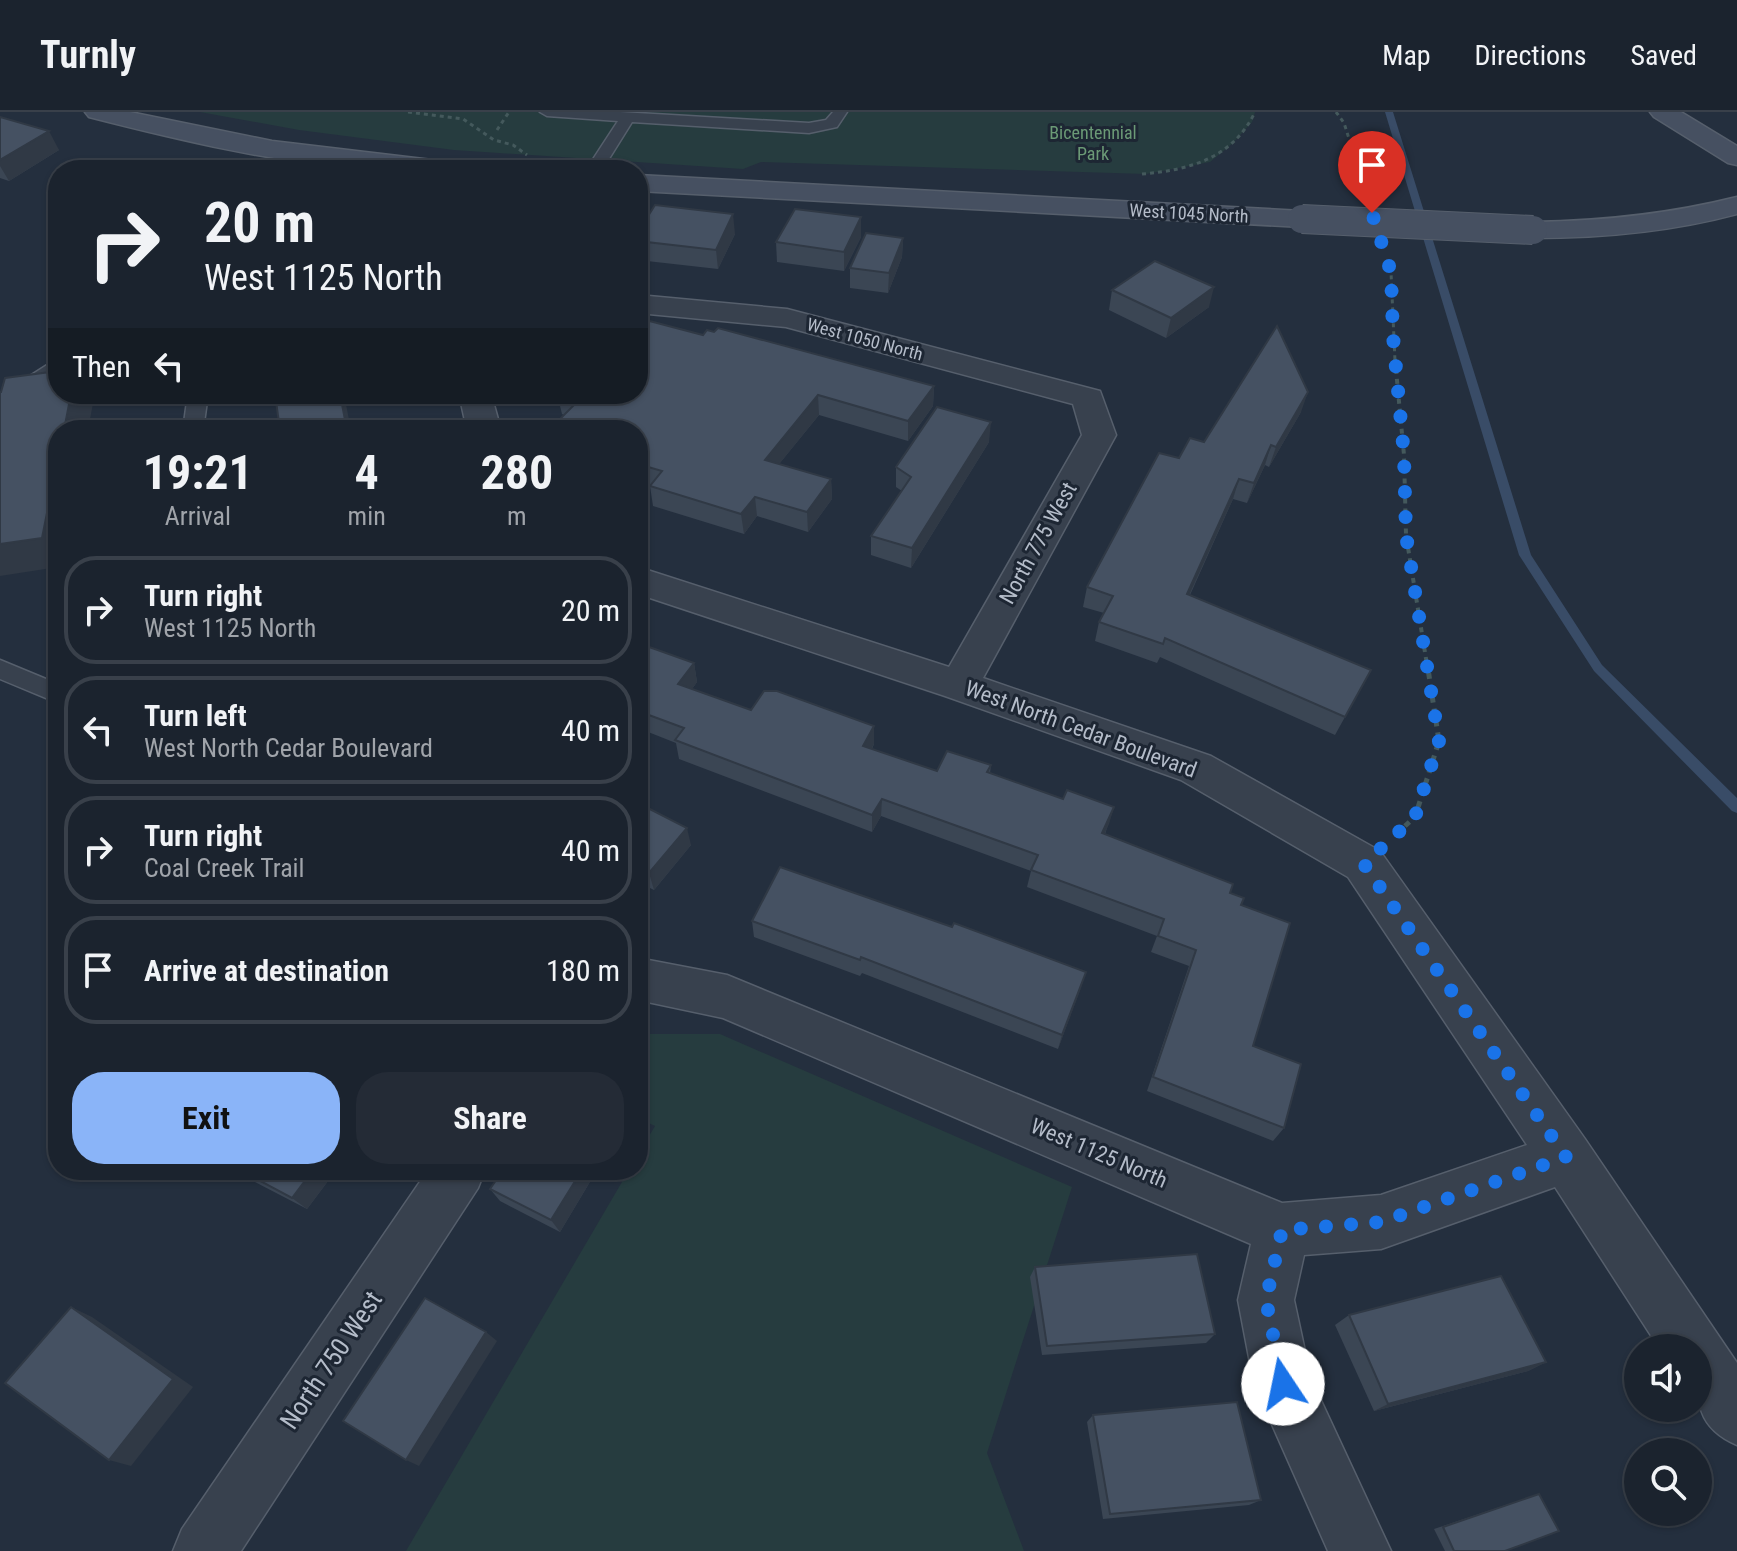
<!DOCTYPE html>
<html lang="en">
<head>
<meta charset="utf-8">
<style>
  body { margin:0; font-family:"Roboto Condensed",sans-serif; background:#242b36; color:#f1f3f6; height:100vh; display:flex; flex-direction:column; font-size:30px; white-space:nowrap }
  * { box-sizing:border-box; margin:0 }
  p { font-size:26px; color:#a0a4aa }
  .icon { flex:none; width:44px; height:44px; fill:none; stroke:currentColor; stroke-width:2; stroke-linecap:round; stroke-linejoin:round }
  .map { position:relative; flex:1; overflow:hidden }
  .details { position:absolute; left:48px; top:308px; width:600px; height:760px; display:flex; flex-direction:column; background:#1b232e; border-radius:32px; box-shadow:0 2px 6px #0004,0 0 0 2px #39404a }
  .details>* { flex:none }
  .banner { position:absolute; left:48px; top:48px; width:600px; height:244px; border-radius:32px; box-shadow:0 2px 6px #0004,0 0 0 2px #39404a; background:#1b232e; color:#f1f3f6; overflow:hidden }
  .buttons { position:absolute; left:1624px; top:1222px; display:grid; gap:16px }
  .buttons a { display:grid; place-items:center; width:88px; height:88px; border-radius:50%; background:#1b232e; box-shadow:0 2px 6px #0004,0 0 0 2px #39404a; font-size:40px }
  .pin { position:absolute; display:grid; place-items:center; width:68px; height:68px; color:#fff; margin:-82px -34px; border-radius:50% 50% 50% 0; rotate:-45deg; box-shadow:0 0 8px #0007 }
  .pin .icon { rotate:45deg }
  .me { position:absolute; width:88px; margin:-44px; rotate:349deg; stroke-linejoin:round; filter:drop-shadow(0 0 6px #0008) }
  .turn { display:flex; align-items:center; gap:28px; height:168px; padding:0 24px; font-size:36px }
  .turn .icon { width:104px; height:104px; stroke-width:2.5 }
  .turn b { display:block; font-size:56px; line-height:68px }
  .then { display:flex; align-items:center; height:76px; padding:0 24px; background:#0003; gap:16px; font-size:30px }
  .eta { display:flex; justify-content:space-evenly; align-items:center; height:136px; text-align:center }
  .eta b { font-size:48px; font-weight:700; line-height:56px }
  .primary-button { display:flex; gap:16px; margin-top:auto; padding:16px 24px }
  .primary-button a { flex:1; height:92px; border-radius:32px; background:#8ab4f8; color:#111; font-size:32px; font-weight:700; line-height:92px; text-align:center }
  .primary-button a+a { background:#242b36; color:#f1f3f6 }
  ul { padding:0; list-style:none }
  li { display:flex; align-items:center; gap:24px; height:108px; margin:0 16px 12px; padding:0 8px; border:4px solid #39404a; border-radius:32px }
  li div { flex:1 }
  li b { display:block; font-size:30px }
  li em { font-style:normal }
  header { display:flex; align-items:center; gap:48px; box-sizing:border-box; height:112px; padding:0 40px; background:#1b232e; border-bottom:2px solid #39404a }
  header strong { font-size:38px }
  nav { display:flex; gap:44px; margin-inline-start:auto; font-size:28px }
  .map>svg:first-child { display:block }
  .green { fill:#263c3f }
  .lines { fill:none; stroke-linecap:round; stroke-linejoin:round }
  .stream { fill:#394c67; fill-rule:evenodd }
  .lane-casing { stroke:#565f6c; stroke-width:3 }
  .street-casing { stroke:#565f6c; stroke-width:3 }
  .secondary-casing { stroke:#565f6c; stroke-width:3 }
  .path-far2 { stroke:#44595c; stroke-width:3; stroke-dasharray:4 4; stroke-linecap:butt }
  .path-far1 { stroke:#44595c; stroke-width:4; stroke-dasharray:5 5; stroke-linecap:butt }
  .path { stroke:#44595c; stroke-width:5; stroke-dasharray:6 6; stroke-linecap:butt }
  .lane { fill:#38414e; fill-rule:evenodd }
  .street { fill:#38414e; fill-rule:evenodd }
  .secondary { fill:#465061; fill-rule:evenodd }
  .secondary-bridge-casing { stroke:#565f6c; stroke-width:30; stroke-linecap:butt }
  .secondary-bridge { stroke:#465061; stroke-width:28 }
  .wall { fill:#3b4654 }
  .shaded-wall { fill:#303945 }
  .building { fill:#455162; stroke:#303945; stroke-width:2 }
  .route { stroke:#1a73e8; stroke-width:14; stroke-dasharray:0 25.2 }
  .labels { text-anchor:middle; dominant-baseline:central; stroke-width:6; stroke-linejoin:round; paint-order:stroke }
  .far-park-label { font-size:18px; fill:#6b9a76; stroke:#1d2633 }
  .far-street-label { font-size:18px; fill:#b4bcc9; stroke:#1d2633 }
  .street-label { font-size:22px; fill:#b4bcc9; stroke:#1d2633 }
  .near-street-label { font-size:26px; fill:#b4bcc9; stroke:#1d2633 }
</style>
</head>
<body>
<header>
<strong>Turnly</strong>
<nav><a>Map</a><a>Directions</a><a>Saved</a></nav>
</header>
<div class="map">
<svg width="1737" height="1439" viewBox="0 0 1737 1439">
  <rect width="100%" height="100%" fill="#242f3e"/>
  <g class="green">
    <polygon points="200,0 1255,0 1252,10 1233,31 1210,50 1146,62 761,50 743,57 454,38 299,18"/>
    <polygon points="643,922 720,922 1072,1075 987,1341 1024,1439 406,1439 629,1058 638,1058 638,1043 655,1014 638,1006 638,925"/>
  </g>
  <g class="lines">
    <polygon class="stream" points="1385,0 1393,0 1531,443 1602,553 1737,686 1737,701 1732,699 1594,559 1519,443"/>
    <defs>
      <g id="lane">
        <polygon points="540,0 620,0 809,11 826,8 833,0 847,0 837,15 809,21 632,10 602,58 586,58 618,9 547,4"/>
        <polygon points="58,246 58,261 0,298 0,283"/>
        <polygon points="188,282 208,282 203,318 183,318"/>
        <polygon points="0,548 58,572 58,591 0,567"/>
      </g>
      <g id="street">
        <path d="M 638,183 L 787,197 L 1100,279 L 1116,323 L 983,566 L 1211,644 L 1380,739 L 1585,1027 L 1737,1251 L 1737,1333 C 1690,1313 1698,1280 1698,1236 L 1659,1236 L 1555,1075 L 1381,1137 L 1304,1143 L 1294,1188 L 1311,1267 L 1391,1439 L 1328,1439 L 1254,1272 L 1238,1188 L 1251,1132 L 723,906 L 638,888 L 638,846 L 727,863 L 1282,1091 L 1381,1083 L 1527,1033 L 1348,765 L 1181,668 L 945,584 L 638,482 L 638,455 L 949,555 L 1082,323 L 1073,292 L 786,215 L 638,201 Z"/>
        <polygon points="459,282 491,282 501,318 467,318"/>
        <polygon points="428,1058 485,1058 478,1076 241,1439 173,1439 182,1417"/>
      </g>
      <g id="secondary">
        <path d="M 85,0 L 130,0 L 272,29 L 449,50 L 458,52 L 462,58 C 430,58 397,60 365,58 C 272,50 179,28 89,5 Z"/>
        <polygon points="1650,0 1681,0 1737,34 1737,53 1728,51 1654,5"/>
        <polygon points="638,63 1302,99 1312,101 1316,107 1312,113 1302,115 638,79"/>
        <path d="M 1737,85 L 1737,102 C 1670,120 1603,126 1533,126 L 1523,124 L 1519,118 L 1523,112 L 1533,110 C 1604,109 1669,102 1737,85 Z"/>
      </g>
    </defs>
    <use href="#lane" class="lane-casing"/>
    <use href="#street" class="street-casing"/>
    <use href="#secondary" class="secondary-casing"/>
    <g class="path-far2">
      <polyline points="408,0 463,7 494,28 513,33 527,43"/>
      <polyline points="1336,0 1344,11 1364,73"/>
      <polyline points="497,18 509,0"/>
      <path d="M 1142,62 C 1190,58 1233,46 1255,0"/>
      <polyline points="1387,148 1391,160 1395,249"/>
    </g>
    <polyline class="path-far1" points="1395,247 1404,343 1406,423 1428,559"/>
    <polyline class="path" points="1396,722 1415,705 1439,629 1428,557"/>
    <use href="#lane" class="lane"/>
    <use href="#street" class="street"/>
    <use href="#secondary" class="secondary"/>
    <defs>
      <polyline id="secondary-bridge" points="1302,107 1533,118"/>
    </defs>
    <use href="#secondary-bridge" class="secondary-bridge-casing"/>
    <use href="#secondary-bridge" class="secondary-bridge"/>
  </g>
  <g class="wall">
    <polygon points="0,5 59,38 9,69 0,66"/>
    <polygon points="638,120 735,122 718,157 638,148"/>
    <polygon points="861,125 844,159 777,150 776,130"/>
    <polygon points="903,126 902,145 888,181 850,176 850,156"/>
    <polygon points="1112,178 1209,195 1166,226 1109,198"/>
    <polygon points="703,223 934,274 933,294 908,329 819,303 779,352 831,367 832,387 808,420 757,404 744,422 653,394 650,374 638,370 638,318 554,318 553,314 564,303 562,302 557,282"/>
    <polygon points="1301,300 1269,355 1265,353 1247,391 1233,387 1190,483 1371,558 1335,623 1160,545 1157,551 1095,529 1099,510 1104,501 1083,495 1087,475 1179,346 1204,330"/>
    <polygon points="989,330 911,456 871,443 871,424 902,379 896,375 896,355"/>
    <polygon points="638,531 694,551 697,570 692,577 751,598 874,614 874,632 872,637 937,659 991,653 990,661 1063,687 1114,695 1105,722 1230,781 1241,793 1253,934 1284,1016 1273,1029 1147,979 1189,854 1151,840 1157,824 1027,775 1031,759 881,704 872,720 679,647 676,631 638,616"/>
    <polygon points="638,691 691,733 654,778 638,770"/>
    <polygon points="752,809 1086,860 1058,937 862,861 860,864 754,825"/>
    <polygon points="232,1058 349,1058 340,1070 331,1065 307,1097"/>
    <polygon points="597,1058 560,1120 500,1089 490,1077"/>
    <polygon points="1035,1155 1215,1222 1206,1231 1042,1243 1030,1165"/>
    <polygon points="1349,1203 1546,1250 1528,1259 1374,1299 1335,1213"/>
    <polygon points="1093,1303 1261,1388 1249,1393 1103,1407 1087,1310"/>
    <polygon points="1539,1382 1505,1439 1445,1439 1434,1417"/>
  </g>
  <g class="shaded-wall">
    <polygon points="49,19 59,38 9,69 0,54 0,48"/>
    <polygon points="733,102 735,122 718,157 716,138"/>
    <polygon points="861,105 861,125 844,159 844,140"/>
    <polygon points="903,126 902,145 888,181 889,161"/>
    <polygon points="1214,175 1209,195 1166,226 1171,206"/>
    <polygon points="934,274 933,294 908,329 908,309"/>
    <polygon points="1308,280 1301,300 1269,355 1276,335"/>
    <polygon points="71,282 92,282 94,286 88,318 64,318"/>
    <polygon points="340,282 344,282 351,318 347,318"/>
    <polygon points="818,283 819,303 767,367 765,348"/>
    <polygon points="991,310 989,330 911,456 912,436"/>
    <polygon points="1271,333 1265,353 1247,391 1254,371"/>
    <polygon points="58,346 58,455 0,464 0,432"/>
    <polygon points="831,367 832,387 808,420 807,400"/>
    <polygon points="1239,367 1233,387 1181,501 1187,482"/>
    <polygon points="755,385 757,404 744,422 741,402"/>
    <polygon points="694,551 697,570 682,591 678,572"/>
    <polygon points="874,614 874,632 863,652 863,634"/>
    <polygon points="882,687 881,704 872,720 872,703"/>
    <polygon points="1114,695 1109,712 1097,738 1102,721"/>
    <polygon points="687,716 691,733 654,778 649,761"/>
    <polygon points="1086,860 1081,876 1058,937 1062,923"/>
    <polygon points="313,1058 322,1058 331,1065 307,1097 292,1086"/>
    <polygon points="326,1058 349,1058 340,1070"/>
    <polygon points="582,1058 597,1058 560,1120 551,1108"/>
    <polygon points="71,1195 92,1205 193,1275 131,1354 109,1348"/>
    <polygon points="486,1220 497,1229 419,1354 406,1348"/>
    <polygon points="1546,1250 1528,1259 1374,1299 1388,1292"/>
  </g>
  <g class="building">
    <polygon points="0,5 49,19 0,48"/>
    <polygon points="655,93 733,102 716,138 638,129 638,120"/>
    <polygon points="795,97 861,105 844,140 776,130"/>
    <polygon points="866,121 903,126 889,161 850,156"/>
    <polygon points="1155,149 1214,175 1171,206 1112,178"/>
    <polygon points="638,206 703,223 707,218 714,220 718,216 934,274 908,309 818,283 765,348 831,367 807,400 755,385 741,402 650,374 662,359 638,352 638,318 564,318 553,314 578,289 558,282 638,282"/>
    <polygon points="1277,214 1308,280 1276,335 1271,333 1254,371 1239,367 1187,482 1371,558 1345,605 1165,526 1163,532 1099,510 1113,484 1087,475 1159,341 1179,346 1190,326 1204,330"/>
    <polygon points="58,259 58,282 71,282 64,318 58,318 58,346 42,426 0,432 0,280 1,280 5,266"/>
    <polygon points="275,282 340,282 347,318 280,318"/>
    <polygon points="937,295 991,310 912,436 871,424 911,365 896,355"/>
    <polygon points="638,531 694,551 678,572 751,598 764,579 777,579 874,614 863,634 937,659 947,639 991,653 987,660 1063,687 1067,678 1114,695 1102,721 1233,772 1230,781 1244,786 1241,793 1290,811 1253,934 1301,952 1284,1016 1153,965 1196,838 1158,824 1164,807 1031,758 1038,743 882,687 872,703 675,628 684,616 638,599"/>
    <polygon points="638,691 687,716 649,761 638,756"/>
    <polygon points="780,755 952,815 954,811 1086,860 1062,923 861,845 860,848 752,809"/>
    <polygon points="240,1058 313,1058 292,1086"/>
    <polygon points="503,1058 582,1058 551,1108 490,1077"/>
    <polygon points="1197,1142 1215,1222 1047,1234 1035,1155"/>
    <polygon points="1501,1164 1546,1250 1388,1292 1349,1203"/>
    <polygon points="425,1186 486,1220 406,1348 343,1309"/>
    <polygon points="71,1195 173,1267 109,1348 5,1271"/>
    <polygon points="1237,1290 1261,1388 1110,1402 1093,1303"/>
    <polygon points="1539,1382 1559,1419 1505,1439 1454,1439 1443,1415"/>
  </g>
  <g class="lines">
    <polyline class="route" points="1283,1272 1266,1188 1282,1118 1381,1110 1566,1045 1364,752 1415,705 1439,629 1406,423 1404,343 1393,224 1391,160 1372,101"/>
  </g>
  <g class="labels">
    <g class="far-park-label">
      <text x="1093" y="20">Bicentennial<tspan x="1093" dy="21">Park</tspan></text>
    </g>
    <g class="far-street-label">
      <text transform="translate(1189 101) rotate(3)">West 1045 North</text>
      <text transform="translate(865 227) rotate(15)">West 1050 North</text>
    </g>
    <g class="street-label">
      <text transform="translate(1038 431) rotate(-61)">North 775 West</text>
      <text transform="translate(1081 617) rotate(20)">West North Cedar Boulevard</text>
      <text transform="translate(1099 1041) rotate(23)">West 1125 North</text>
    </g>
    <g class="near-street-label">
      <text transform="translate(331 1248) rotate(-56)">North 750 West</text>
    </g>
  </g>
</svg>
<div class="buttons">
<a><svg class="icon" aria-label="sound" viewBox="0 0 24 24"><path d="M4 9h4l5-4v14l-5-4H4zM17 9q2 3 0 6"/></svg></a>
<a><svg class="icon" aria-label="search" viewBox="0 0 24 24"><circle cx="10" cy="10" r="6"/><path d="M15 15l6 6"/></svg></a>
</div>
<div class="pin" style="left:1372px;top:101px;background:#d93025"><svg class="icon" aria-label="arrive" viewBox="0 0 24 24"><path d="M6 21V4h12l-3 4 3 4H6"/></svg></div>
<svg class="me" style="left:1283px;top:1272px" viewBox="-20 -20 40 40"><circle r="19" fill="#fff"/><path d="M0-13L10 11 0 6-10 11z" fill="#1a73e8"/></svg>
<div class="banner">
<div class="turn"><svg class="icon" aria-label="right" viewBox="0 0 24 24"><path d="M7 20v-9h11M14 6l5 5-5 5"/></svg><div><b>20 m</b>West 1125 North</div></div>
<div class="then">Then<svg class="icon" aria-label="left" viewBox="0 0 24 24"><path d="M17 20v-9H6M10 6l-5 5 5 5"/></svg></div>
</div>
<section class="details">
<div class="eta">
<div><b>19:21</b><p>Arrival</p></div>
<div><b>4</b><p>min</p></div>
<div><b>280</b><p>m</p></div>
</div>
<ul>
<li><svg class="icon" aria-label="right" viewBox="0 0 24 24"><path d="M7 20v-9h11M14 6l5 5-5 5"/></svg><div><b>Turn right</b><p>West 1125 North</p></div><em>20 m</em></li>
<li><svg class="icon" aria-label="left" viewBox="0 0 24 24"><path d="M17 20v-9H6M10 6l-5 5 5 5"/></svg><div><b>Turn left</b><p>West North Cedar Boulevard</p></div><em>40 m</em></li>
<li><svg class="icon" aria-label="right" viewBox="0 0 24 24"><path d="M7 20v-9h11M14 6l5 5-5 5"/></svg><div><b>Turn right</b><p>Coal Creek Trail</p></div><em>40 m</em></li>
<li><svg class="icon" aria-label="arrive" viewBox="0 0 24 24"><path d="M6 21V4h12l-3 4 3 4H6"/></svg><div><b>Arrive at destination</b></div><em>180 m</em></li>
</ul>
<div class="primary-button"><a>Exit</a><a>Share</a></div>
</section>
</div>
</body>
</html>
